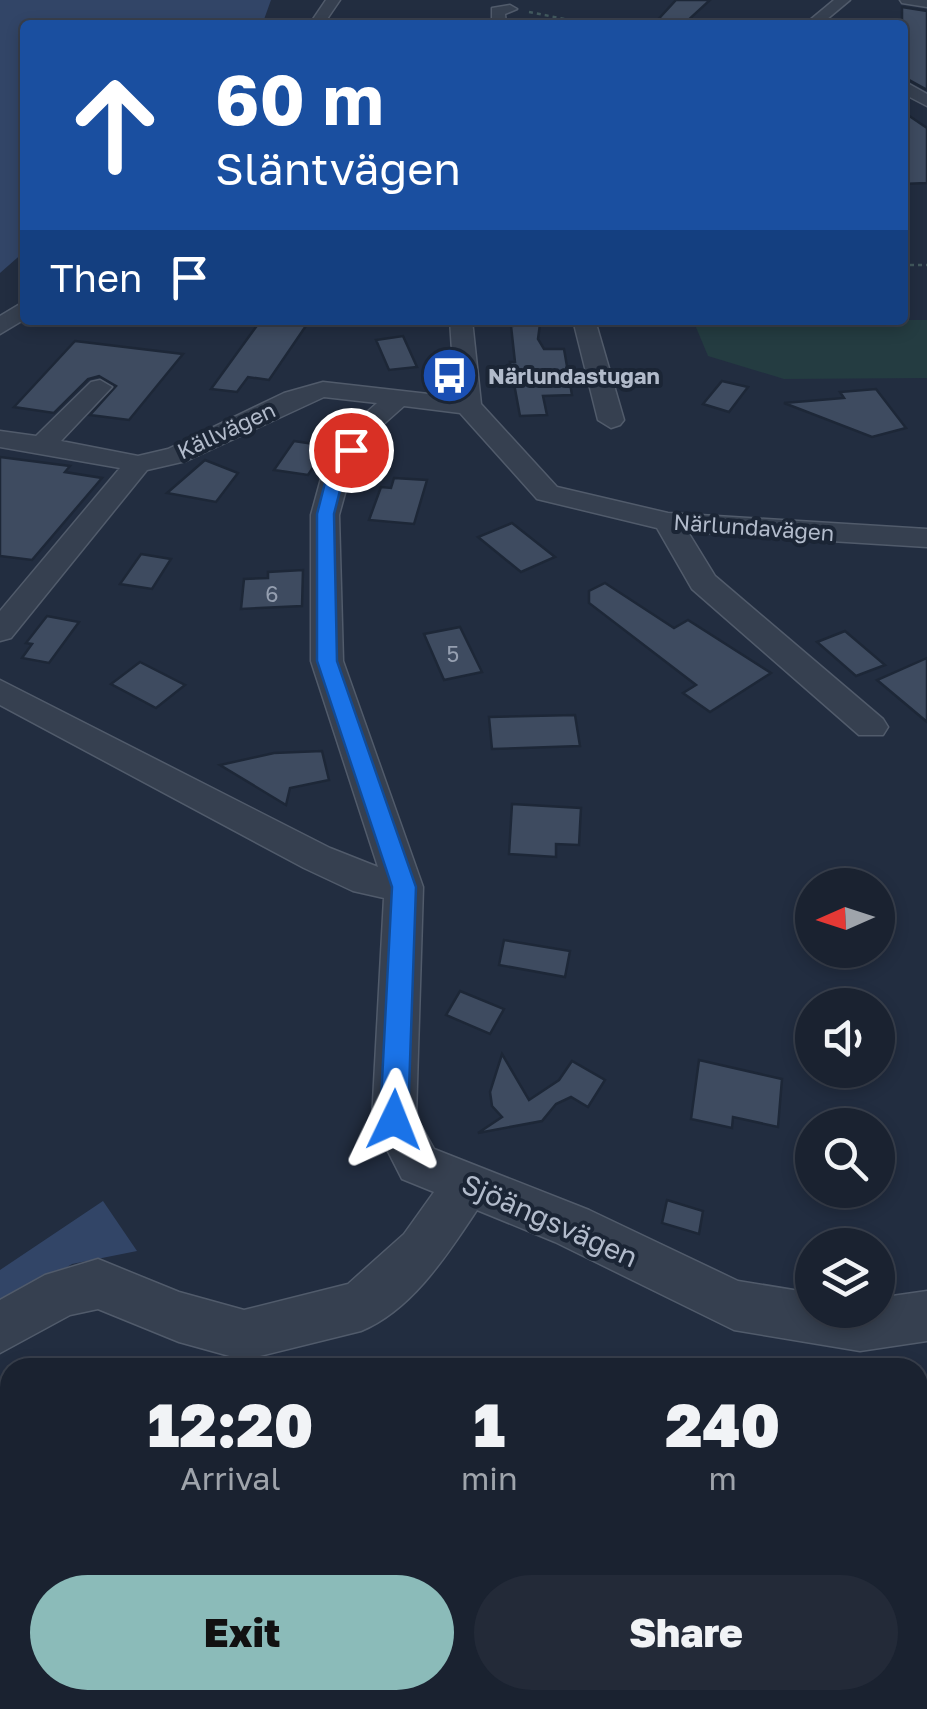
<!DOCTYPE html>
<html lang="en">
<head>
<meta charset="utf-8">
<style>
  body { margin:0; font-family:"Golos Text",sans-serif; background:#232a38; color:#f1f3f6; height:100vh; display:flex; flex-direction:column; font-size:38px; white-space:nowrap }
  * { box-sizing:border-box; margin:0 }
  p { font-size:32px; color:#9fa4ab }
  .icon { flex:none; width:55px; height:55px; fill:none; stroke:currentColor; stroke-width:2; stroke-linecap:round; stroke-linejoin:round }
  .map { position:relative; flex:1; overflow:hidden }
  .panel { position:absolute; left:0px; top:1358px; width:928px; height:352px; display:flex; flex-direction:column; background:#1a2230; border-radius:30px 30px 0 0; box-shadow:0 5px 15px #0003,0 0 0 2px #383f4c }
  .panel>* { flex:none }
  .top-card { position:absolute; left:20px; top:20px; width:888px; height:305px; border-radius:10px; box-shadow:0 5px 15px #0003,0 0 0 2px #383f4c; background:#1a4fa0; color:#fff; overflow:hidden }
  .needle { width:65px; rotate:267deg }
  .controls { position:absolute; left:795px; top:868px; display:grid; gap:20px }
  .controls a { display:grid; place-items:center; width:100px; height:100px; border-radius:50%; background:#1a2230; box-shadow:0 5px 15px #0003,0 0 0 2px #383f4c; font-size:50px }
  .pin { position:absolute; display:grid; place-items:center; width:85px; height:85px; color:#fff; margin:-42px; border:5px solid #fff; border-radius:50%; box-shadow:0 2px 10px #0007 }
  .me { position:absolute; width:110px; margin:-55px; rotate:2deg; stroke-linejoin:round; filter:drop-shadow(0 0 8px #0008) }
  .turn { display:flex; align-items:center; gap:35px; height:210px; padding:0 30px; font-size:45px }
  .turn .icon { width:130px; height:130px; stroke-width:2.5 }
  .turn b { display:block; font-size:70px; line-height:85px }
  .then { display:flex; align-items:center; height:95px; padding:0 30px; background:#0003; gap:20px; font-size:38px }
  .eta { display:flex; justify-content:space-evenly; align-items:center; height:170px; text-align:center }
  .eta b { font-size:60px; font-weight:800; line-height:70px }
  .action { display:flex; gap:20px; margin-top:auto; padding:20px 30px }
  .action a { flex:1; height:115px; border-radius:60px; background:#8bbbb9; color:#111; font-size:40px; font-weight:800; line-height:115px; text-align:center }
  .action a+a { background:#232a38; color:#f1f3f6 }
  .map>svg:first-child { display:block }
  .green { fill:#243c41 }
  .water { fill:#324567 }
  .building { fill:#3e4b60; stroke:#1d2737; stroke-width:2.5 }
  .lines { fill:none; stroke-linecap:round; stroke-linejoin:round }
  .minor-casing { stroke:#515b6b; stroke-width:3 }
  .path { stroke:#42595e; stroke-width:2.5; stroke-dasharray:4 4; stroke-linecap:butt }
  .minor { fill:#364050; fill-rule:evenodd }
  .route { fill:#1a73e8; stroke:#114b97; stroke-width:2.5 }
  .labels { text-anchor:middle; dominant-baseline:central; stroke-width:8; stroke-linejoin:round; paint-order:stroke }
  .far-poi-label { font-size:22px; font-weight:bold; fill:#b2bbcb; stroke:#1b2535; text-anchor:start }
  .far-street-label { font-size:22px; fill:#b2bbcb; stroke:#1b2535 }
  .number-label { font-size:22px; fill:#959fb0 }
  .street-label { font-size:28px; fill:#b2bbcb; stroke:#1b2535 }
</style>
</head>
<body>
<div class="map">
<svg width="927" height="1709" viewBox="0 0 927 1709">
  <rect width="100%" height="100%" fill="#222d40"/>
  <polygon class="green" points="693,320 927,320 927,378 784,379 708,356"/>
  <g class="water">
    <polygon points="0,0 271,0 262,25 25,25 25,251 0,273"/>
    <polygon points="103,1201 137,1251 72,1264 0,1309 0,1270"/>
  </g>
  <g class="building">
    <polygon points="676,0 710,0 683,25 653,25"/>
    <polygon points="902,7 927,11 927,90 902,76"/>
    <polygon points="902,111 927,128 927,183 902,184"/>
    <polygon points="261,320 310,320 269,380 248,377 237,392 211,389"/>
    <polygon points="540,324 538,339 544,349 564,349 572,395 543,396 547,415 520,416 510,362 515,362 511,326"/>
    <polygon points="403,336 417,367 389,370 376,340"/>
    <polygon points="75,341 183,354 129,420 90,415 116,386 99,376 88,379 54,413 14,407"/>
    <polygon points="722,381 748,387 729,412 703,404"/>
    <polygon points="876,389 906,428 872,437 784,403 844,398 840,392"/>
    <polygon points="294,441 327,446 308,475 274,470"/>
    <polygon points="0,457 70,466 65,472 102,478 32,560 0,556"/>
    <polygon points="205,460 238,473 216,502 167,493"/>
    <polygon points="394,478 427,480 414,524 369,520 381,487 391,488"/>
    <polygon points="512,523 555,557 521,572 478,537"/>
    <polygon points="141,554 171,559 152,589 120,584"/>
    <polygon points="303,570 302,606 241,609 244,579 268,578 268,572"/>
    <polygon points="605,583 674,628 688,620 771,673 710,712 683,693 696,685 589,603 589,591"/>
    <polygon points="47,616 79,622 49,663 22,658 32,644 26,643"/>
    <polygon points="460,627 482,672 444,680 424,634"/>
    <polygon points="845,631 885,665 856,676 817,642"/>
    <polygon points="927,658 927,722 877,680"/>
    <polygon points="140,662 185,685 156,708 111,684"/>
    <polygon points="575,715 580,746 492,749 489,717"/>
    <polygon points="322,751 329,780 290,788 286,805 220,765 274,753"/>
    <polygon points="512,804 581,808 579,845 556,844 556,857 509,854"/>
    <polygon points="504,940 570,951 565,977 499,965"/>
    <polygon points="460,991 504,1009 490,1034 446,1015"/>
    <polygon points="502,1054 529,1100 559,1080 572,1061 605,1080 588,1107 571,1097 556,1104 542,1121 478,1133 502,1117 492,1106 490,1092"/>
    <polygon points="699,1060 782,1079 778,1127 733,1117 732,1128 691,1119"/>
    <polygon points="667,1200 703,1211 699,1234 662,1223"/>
  </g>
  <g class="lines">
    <defs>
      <g id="minor">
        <polygon points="326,0 340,0 323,25 309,25"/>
        <polygon points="834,0 850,0 820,25 804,25"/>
        <polygon points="900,0 927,0 927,7 902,3"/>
        <polygon points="510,5 517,9 505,14 506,25 492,25 492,8"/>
        <polygon points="902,80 927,94 927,106 902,93"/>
        <polygon points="25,301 25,319 0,334 0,316"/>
        <path d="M 450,320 L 472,320 L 481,404 L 557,487 L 668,513 L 927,529 L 927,547 L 688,532 L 715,576 L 883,719 L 888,727 L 883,735 L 859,735 L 692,589 L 657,528 L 537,499 L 460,413 L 404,406 L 377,430 L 350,475 L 339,515 L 343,661 L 423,887 L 416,1117 L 434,1149 L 589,1210 L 738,1281 L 812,1293 L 812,1310 L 878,1310 L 878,1298 L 927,1291 L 927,1341 L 860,1351 L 734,1330 L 555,1242 L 477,1210 C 447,1255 412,1310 361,1331 L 244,1360 L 179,1342 L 98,1309 L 70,1315 L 0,1353 L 0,1300 L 45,1275 L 98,1259 L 179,1292 L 244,1310 L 348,1284 L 404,1234 L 434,1192 L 402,1179 L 372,1120 L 384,898 L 353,891 L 304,868 L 0,705 L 0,680 L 330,848 L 378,867 L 311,661 L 311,515 L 322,475 L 358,420 L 377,403 L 324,397 L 186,461 L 147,470 L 11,638 L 0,641 L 0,611 L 120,468 L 0,447 L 0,431 L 36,436 L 91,382 L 100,380 L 112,387 L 61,441 L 138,456 L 168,449 L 284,393 L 323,382 L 455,397 Z"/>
        <polygon points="573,320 595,320 624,420 620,425 611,428 598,420"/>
      </g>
    </defs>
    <use href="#minor" class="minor-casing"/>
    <g class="path">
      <polyline points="529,12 595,25"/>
      <polyline points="902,265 927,265"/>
    </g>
    <use href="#minor" class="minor"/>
  </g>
  <polygon class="route" points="351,445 359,450 344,475 334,514 337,661 416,887 408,1120 404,1129 394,1132 384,1129 380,1120 392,887 317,661 317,514 327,475 346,447"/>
  <defs>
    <symbol id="bus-disc" viewBox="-11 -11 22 22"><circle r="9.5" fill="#1a4fb4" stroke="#1b2535"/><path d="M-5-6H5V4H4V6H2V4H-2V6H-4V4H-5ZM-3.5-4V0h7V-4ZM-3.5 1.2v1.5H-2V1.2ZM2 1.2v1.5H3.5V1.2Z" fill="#fff"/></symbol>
  </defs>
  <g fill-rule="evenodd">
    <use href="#bus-disc" x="418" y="344" width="63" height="63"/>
  </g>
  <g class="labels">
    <g class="far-poi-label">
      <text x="488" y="375">Närlundastugan</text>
    </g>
    <g class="far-street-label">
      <text transform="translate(226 430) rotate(-25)">Källvägen</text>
      <text transform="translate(754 527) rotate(4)">Närlundavägen</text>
    </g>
    <g class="number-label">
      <text x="272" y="593">6</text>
      <text x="453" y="653">5</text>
    </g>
    <g class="street-label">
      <text transform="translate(550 1220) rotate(24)">Sjöängsvägen</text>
    </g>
  </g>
</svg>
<div class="controls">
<a><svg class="needle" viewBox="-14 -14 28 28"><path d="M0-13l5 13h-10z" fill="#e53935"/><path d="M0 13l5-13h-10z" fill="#9fa4ab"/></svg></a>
<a><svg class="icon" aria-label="sound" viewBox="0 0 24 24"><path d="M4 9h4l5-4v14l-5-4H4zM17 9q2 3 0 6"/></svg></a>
<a><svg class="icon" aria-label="search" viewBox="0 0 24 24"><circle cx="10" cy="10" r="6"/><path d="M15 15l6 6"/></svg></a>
<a><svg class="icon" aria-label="layers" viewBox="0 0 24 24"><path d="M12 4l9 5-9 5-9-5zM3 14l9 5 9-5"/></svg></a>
</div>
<div class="pin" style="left:351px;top:450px;background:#d93025"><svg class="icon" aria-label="arrive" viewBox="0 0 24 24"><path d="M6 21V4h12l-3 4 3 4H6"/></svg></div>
<svg class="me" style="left:394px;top:1120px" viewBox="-20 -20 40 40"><path d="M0-17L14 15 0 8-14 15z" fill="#1a73e8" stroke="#fff" stroke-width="4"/></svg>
<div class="top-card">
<div class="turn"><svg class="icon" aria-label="ahead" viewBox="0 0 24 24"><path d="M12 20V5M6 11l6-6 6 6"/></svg><div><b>60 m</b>Släntvägen</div></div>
<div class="then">Then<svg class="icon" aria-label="arrive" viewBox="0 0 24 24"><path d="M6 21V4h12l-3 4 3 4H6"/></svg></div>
</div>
<section class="panel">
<div class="eta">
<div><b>12:20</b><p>Arrival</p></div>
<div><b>1</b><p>min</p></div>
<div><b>240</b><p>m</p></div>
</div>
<div class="action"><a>Exit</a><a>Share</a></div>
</section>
</div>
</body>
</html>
